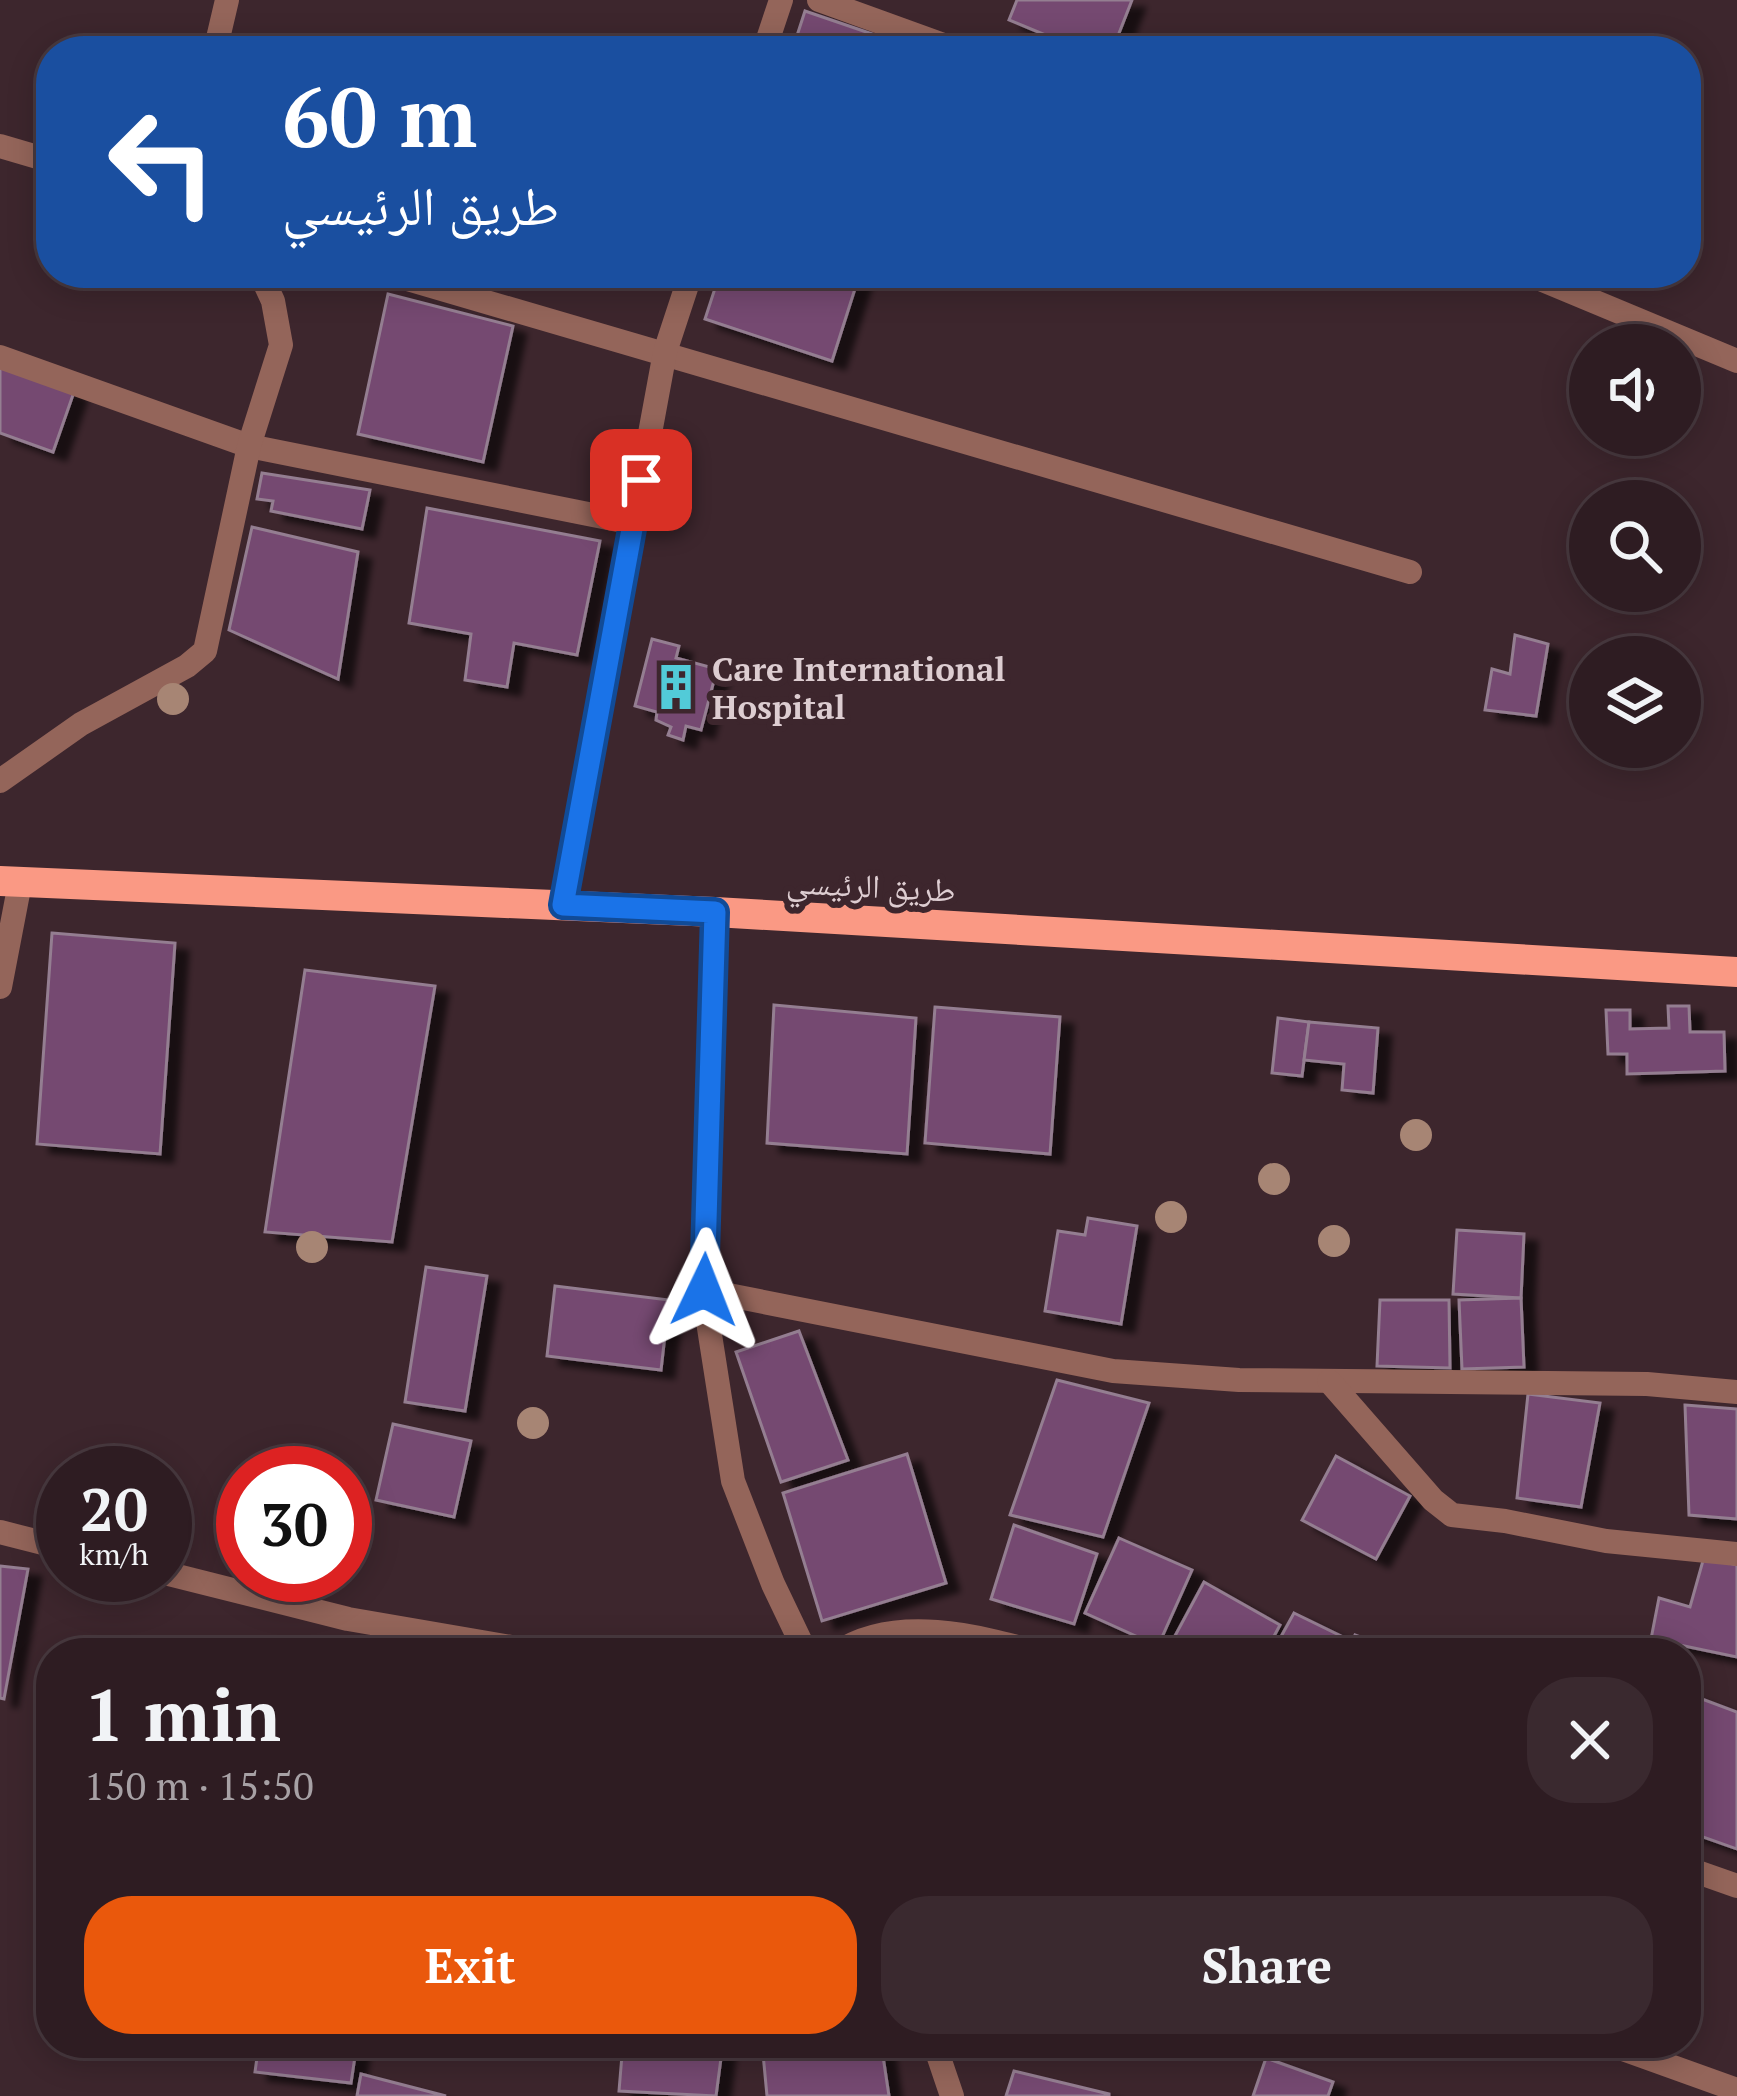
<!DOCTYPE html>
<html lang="en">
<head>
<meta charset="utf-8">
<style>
  body { margin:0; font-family:"PT Serif","Noto Naskh Arabic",serif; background:#3a292f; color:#f1f3f6; height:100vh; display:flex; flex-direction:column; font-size:45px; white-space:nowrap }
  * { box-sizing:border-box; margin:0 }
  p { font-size:39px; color:#a7a1a5 }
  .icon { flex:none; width:66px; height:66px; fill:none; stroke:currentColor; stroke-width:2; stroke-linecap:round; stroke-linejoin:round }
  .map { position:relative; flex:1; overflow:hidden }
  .panel { position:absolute; left:36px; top:1638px; width:1665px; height:420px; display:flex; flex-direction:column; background:#2e1c22; border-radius:48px; box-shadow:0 6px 30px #0003,0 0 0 3px #493a40 }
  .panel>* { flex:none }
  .top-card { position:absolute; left:36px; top:36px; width:1665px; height:252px; border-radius:48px; box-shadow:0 6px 30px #0003,0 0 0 3px #493a40; background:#1a4fa0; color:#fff; overflow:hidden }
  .tools { position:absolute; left:1569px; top:324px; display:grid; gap:24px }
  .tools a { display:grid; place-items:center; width:132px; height:132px; border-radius:50%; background:#2e1c22; box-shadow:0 6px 30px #0003,0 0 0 3px #493a40; font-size:60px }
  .speed { position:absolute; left:36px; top:1446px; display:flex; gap:24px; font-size:60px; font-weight:700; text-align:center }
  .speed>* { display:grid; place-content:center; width:156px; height:156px; border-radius:50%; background:#2e1c22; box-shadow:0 6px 30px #0003,0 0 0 3px #493a40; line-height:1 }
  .speed small { font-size:30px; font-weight:400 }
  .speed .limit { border:18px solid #d22; background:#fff; color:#111 }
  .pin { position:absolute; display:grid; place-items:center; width:102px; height:102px; color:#fff; margin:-51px; border-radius:24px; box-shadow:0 6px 18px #0006 }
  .me { position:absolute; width:132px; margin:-66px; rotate:2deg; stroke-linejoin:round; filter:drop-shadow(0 0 9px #0008) }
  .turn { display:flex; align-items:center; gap:42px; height:252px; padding:0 48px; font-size:54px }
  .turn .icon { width:156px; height:156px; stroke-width:2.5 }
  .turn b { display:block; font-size:84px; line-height:102px }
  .round { display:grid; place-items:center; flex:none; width:126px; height:126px; border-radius:48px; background:#3a292f }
  .head { display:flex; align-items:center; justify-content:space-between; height:204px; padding:0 48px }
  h1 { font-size:72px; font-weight:600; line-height:90px }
  .button { display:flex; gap:24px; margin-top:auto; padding:24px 48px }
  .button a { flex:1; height:138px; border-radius:48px; background:#ea580c; color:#fff; font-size:48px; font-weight:600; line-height:138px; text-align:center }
  .button a+a { background:#3a292f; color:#f1f3f6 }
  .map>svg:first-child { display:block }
  .building { fill:#754971; stroke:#947e91; stroke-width:3; filter:url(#shadow) }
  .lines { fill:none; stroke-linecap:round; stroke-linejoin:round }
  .street { stroke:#94655a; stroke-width:24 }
  .primary { stroke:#fa9984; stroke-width:30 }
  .tree { fill:#a78574 }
  .route-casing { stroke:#114b97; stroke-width:30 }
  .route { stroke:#1a73e8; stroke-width:21 }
  .labels { text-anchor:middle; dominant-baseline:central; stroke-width:12; stroke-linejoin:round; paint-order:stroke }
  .poi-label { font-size:33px; font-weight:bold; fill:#ddcdd1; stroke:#3d262d; text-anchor:start }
  .street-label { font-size:33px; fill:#ddcdd1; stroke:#3d262d }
</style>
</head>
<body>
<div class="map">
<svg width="1737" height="2096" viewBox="0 0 1737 2096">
  <defs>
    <filter id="shadow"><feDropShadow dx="13" dy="8" stdDeviation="3" flood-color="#0009"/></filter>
  </defs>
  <rect width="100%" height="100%" fill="#3d262d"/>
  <g class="building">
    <polygon points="1017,0 1132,0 1112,51 1084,51 1009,20"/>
    <polygon points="805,11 922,51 792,51"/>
    <polygon points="720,273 860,273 832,361 705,319"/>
    <polygon points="388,294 513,326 483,462 358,434"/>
    <polygon points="0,365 74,392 53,452 0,433"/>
    <polygon points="262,473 370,490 362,529 271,511 273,501 257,499"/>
    <polygon points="427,508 600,541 577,655 514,643 507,687 465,680 471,634 409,623"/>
    <polygon points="252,527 358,552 338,679 229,630"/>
    <polygon points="1515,635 1548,644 1536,716 1485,710 1492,669 1510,674"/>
    <polygon points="652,639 679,646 676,658 717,669 701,730 686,726 683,740 668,735 671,727 656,720 657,712 635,706"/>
    <polygon points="52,933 175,943 160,1154 37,1144"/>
    <polygon points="305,970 435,986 392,1242 265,1232"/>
    <polygon points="774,1005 916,1018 907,1154 767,1143"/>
    <polygon points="1668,1006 1689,1006 1690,1032 1724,1032 1725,1071 1627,1074 1627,1054 1608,1054 1606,1010 1630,1010 1630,1029 1669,1028"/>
    <polygon points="935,1007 1060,1017 1050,1154 925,1143"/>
    <polygon points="1278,1018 1309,1022 1302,1076 1272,1073"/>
    <polygon points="1309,1022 1378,1028 1373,1093 1342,1090 1344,1064 1304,1060"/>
    <polygon points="1088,1218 1137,1226 1121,1324 1045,1311 1058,1231 1085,1235"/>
    <polygon points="1457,1230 1524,1234 1521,1298 1453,1294"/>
    <polygon points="426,1267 487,1276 465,1411 405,1402"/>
    <polygon points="555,1286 669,1300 661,1370 547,1356"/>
    <polygon points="1521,1298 1524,1367 1462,1369 1459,1300"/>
    <polygon points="1380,1300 1449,1300 1450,1368 1377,1366"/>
    <polygon points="799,1331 848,1460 781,1482 736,1352"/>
    <polygon points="1057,1380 1149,1403 1103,1537 1010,1515"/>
    <polygon points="1528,1394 1600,1403 1581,1507 1517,1498"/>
    <polygon points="1685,1405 1737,1409 1737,1519 1689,1515"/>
    <polygon points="393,1424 471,1441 454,1517 376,1500"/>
    <polygon points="907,1454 946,1583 822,1621 783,1493"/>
    <polygon points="1336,1456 1410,1496 1376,1559 1302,1520"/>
    <polygon points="1014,1525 1097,1554 1074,1624 991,1599"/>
    <polygon points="1119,1538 1192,1570 1158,1646 1085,1613"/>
    <polygon points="1704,1557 1737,1565 1737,1657 1651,1639 1659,1598 1690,1607"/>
    <polygon points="0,1566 28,1569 4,1699 0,1698"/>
    <polygon points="1204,1582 1280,1625 1265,1653 1181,1653 1169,1647"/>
    <polygon points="1294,1613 1345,1638 1337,1653 1272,1653"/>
    <polygon points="1355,1635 1403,1653 1347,1653"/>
    <polygon points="1686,1693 1737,1712 1737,1849 1686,1831"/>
    <polygon points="259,2043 357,2043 351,2083 255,2072"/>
    <polygon points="623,2043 723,2043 716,2096 619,2091"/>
    <polygon points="762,2043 881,2043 889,2096 767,2096"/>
    <polygon points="1266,2058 1333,2082 1328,2096 1253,2096"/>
    <polygon points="1014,2071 1109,2094 1109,2096 1006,2096"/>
    <polygon points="361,2074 446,2096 357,2096"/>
  </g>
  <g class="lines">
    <g class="street">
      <polyline points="819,0 960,51"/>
      <polyline points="215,51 227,0"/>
      <polyline points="764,51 781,0"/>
      <polyline points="0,146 51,161"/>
      <polyline points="387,273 1410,572"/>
      <polyline points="1526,273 1737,361"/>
      <polyline points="0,357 249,446 633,523"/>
      <polyline points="0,781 81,724 187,666 205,651 249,446 281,345 273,301 260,273"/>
      <polyline points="563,905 665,352 691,273"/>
      <polyline points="715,912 703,1290 733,1481 773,1584 806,1653"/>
      <polyline points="0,987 20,883"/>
      <polyline points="703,1290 1113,1371 1239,1380 1647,1384 1737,1392"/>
      <polyline points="1329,1381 1433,1500 1452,1515 1505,1521 1606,1541 1737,1554"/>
      <polyline points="0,1532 63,1548"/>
      <polyline points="165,1573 348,1619 546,1653"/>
      <path d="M 837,1653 C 895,1614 978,1636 1040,1653"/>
      <polyline points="1686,1868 1737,1886"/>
      <polyline points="934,2043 952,2096"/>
      <polyline points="1606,2043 1737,2090"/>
    </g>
    <polyline class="primary" points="0,881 715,912 1737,972"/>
  </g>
  <g class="tree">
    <circle cx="173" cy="699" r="16"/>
    <circle cx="1416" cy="1135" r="16"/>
    <circle cx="1274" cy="1179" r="16"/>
    <circle cx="1171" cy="1217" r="16"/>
    <circle cx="1334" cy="1241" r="16"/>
    <circle cx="312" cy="1247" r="16"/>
    <circle cx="533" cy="1423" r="16"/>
  </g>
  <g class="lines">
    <defs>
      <polyline id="route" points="641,480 563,905 715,912 704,1290"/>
    </defs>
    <use href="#route" class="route-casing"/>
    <use href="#route" class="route"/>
  </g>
  <defs>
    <symbol id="building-bare" viewBox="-9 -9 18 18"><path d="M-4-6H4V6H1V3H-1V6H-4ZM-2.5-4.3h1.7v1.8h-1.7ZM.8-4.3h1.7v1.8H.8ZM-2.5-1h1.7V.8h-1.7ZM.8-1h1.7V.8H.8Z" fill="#52cbd8" stroke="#3d262d" stroke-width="2.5" paint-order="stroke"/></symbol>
  </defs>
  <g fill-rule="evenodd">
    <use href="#building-bare" x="643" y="654" width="66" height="66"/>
  </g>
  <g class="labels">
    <g class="poi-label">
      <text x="712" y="668">Care International<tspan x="712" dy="38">Hospital</tspan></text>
    </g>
    <g class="street-label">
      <text transform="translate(871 885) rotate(3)">طريق الرئيسي</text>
    </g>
  </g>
</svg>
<div class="tools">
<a><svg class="icon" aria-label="sound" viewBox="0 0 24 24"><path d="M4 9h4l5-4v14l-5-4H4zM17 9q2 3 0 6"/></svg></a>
<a><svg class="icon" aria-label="search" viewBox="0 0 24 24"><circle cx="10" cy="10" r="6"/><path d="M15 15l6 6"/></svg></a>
<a><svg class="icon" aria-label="layers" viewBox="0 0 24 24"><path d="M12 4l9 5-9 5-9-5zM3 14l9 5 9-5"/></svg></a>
</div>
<div class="speed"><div>20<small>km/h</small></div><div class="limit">30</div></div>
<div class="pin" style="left:641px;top:480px;background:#d93025"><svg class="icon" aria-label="arrive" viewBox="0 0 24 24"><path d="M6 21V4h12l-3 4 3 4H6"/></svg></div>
<svg class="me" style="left:704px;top:1290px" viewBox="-20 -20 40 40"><path d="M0-17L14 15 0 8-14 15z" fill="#1a73e8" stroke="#fff" stroke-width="4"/></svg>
<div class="top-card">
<div class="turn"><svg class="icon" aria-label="left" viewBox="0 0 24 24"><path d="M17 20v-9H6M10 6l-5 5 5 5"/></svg><div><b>60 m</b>طريق الرئيسي</div></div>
</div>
<section class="panel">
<div class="head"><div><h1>1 min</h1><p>150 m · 15:50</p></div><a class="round"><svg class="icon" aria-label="close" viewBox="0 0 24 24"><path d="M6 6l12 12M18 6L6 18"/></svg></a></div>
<div class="button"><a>Exit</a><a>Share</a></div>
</section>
</div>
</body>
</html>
